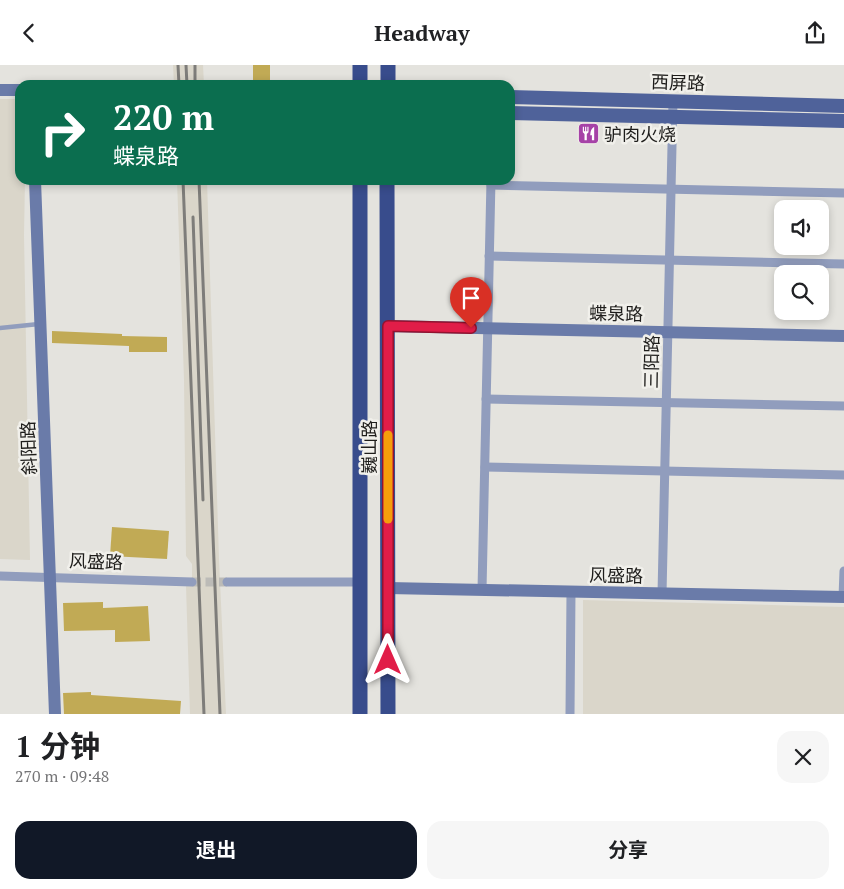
<!DOCTYPE html>
<html lang="zh">
<head>
<meta charset="utf-8">
<style>
  body { margin:0; font-family:"PT Serif","Noto Sans SC",serif; background:#f6f6f6; color:#202124; height:100vh; display:flex; flex-direction:column; font-size:19px; white-space:nowrap }
  * { box-sizing:border-box; margin:0 }
  p { font-size:16px; color:#757577 }
  .icon { flex:none; width:28px; height:28px; fill:none; stroke:currentColor; stroke-width:2; stroke-linecap:round; stroke-linejoin:round }
  .map { position:relative; height:649px; overflow:hidden }
  .sheet { display:flex; flex-direction:column; background:#fff; flex:1 }
  .sheet>* { flex:none }
  .banner { position:absolute; left:15px; top:15px; width:500px; height:105px; border-radius:15px; box-shadow:0 2px 8px #0003; background:#0b6e4f; color:#fff; overflow:hidden }
  .controls { position:absolute; left:774px; top:135px; display:grid; gap:10px }
  .controls a { display:grid; place-items:center; width:55px; height:55px; border-radius:10px; background:#fff; box-shadow:0 2px 8px #0003; font-size:25px }
  .pin { position:absolute; display:grid; place-items:center; width:42px; height:42px; color:#fff; margin:-51px -21px; border-radius:50% 50% 50% 0; rotate:-45deg; box-shadow:0 0 5px #0007 }
  .pin .icon { rotate:45deg }
  .me { position:absolute; width:55px; margin:-28px; rotate:0deg; stroke-linejoin:round; filter:drop-shadow(0 0 4px #0008) }
  .turn { display:flex; align-items:center; gap:18px; height:105px; padding:0 15px; font-size:22px }
  .turn .icon { width:65px; height:65px; stroke-width:2.5 }
  .turn b { display:block; font-size:35px; line-height:42px }
  .round { display:grid; place-items:center; flex:none; width:52px; height:52px; border-radius:15px; background:#f6f6f6 }
  .summary { display:flex; align-items:center; justify-content:space-between; height:85px; padding:0 15px }
  h1 { font-size:30px; font-weight:700; line-height:38px }
  .cta { display:flex; gap:10px; margin-top:auto; padding:10px 15px }
  .cta a { flex:1; height:58px; border-radius:15px; background:#111827; color:#fff; font-size:20px; font-weight:700; line-height:58px; text-align:center }
  .cta a+a { background:#f6f6f6; color:#202124 }
  header { display:flex; justify-content:space-between; align-items:center; height:65px; padding:0 15px; background:#fff; font-size:22px; font-weight:700 }
  .map>svg:first-child { display:block }
  .built { fill:#dad6ca }
  .building { fill:#c1aa55 }
  .lines { fill:none; stroke-linecap:round; stroke-linejoin:round }
  .street-tunnel { stroke:#bcbbb7; stroke-width:9; stroke-dasharray:9 4.5; stroke-linecap:butt }
  .lane { stroke:#919dbd; stroke-width:4.5 }
  .street { stroke:#919dbd; stroke-width:9 }
  .secondary { stroke:#6a7ba9; stroke-width:12 }
  .primary { stroke:#4f629a; stroke-width:14 }
  .highway { stroke:#384c8c; stroke-width:15 }
  .rail { stroke:#7e7d7a; stroke-width:3 }
  .route-casing { stroke:#92132f; stroke-width:12 }
  .route { stroke:#e11d48; stroke-width:9 }
  .slow { stroke:#f59e0b; stroke-width:9 }
  .labels { text-anchor:middle; dominant-baseline:central; stroke-width:5; stroke-linejoin:round; paint-order:stroke }
  .street-label { font-size:18px; fill:#1e1d1b; stroke:#f1f0eb }
  .poi-label { font-size:18px; fill:#1e1d1b; stroke:#f1f0eb; text-anchor:start }
</style>
</head>
<body>
<header><svg class="icon" aria-label="back" viewBox="0 0 24 24"><path d="M15 5l-7 7 7 7"/></svg>Headway<svg class="icon" aria-label="share" viewBox="0 0 24 24"><path d="M12 15V3M7 8l5-5 5 5M5 13v7h14v-7"/></svg></header>
<div class="map">
<svg width="844" height="649" viewBox="0 0 844 649">
  <rect width="100%" height="100%" fill="#e4e3de"/>
  <g class="built">
    <polygon points="173,0 203,0 204,20 174,20"/>
    <polygon points="0,34 20,34 20,115 25,115 24,170 30,495 0,494"/>
    <polygon points="177,115 207,115 219,494 226,649 190,649 186,521 192,512 192,499 186,491 184,314"/>
    <polygon points="583,535 844,542 844,649 583,649"/>
  </g>
  <g class="building">
    <polygon points="253,0 270,0 270,17 253,18"/>
    <polygon points="52,266 122,269 122,271 167,272 167,287 129,287 129,281 52,278"/>
    <polygon points="112,462 169,466 167,494 110,491"/>
    <polygon points="103,537 103,543 148,541 150,576 115,577 115,565 64,566 63,538"/>
    <polygon points="91,627 91,630 181,636 180,649 64,649 63,628"/>
  </g>
  <g class="lines">
    <polyline class="street-tunnel" points="192,517 227,517"/>
    <polyline class="lane" points="0,263 39,259"/>
    <g class="street">
      <polyline points="491,120 844,128"/>
      <polyline points="489,191 844,199"/>
      <polyline points="486,334 844,341"/>
      <polyline points="485,402 844,410"/>
      <polyline points="0,511 192,517"/>
      <polyline points="227,517 360,517"/>
      <polyline points="482,525 491,115"/>
      <polyline points="662,529 673,36"/>
      <polyline points="843,532 844,506"/>
      <polyline points="570,649 571,527"/>
    </g>
    <g class="secondary">
      <polyline points="0,25 20,25"/>
      <polyline points="35,115 55,649"/>
      <polyline points="387,261 844,271"/>
      <polyline points="388,523 844,532"/>
    </g>
    <g class="primary">
      <polyline points="510,32 844,41"/>
      <polyline points="510,48 844,56"/>
    </g>
    <g class="highway">
      <polyline points="360,20 360,0"/>
      <polyline points="388,20 388,0"/>
      <polyline points="360,115 360,649"/>
      <polyline points="387,115 388,649"/>
    </g>
    <g class="rail">
      <polyline points="178,0 179,20"/>
      <polyline points="186,0 187,20"/>
      <polyline points="195,0 195,20"/>
      <polyline points="183,115 204,649"/>
      <polyline points="199,115 220,649"/>
      <polyline points="193,152 203,435"/>
    </g>
  </g>
  <g class="lines">
    <defs>
      <polyline id="route" points="388,595 388,261 471,263"/>
    </defs>
    <use href="#route" class="route-casing"/>
    <use href="#route" class="route"/>
    <polyline class="slow" points="388,370 388,454"/>
  </g>
  <defs>
    <symbol id="restaurant-square" viewBox="-11 -11 22 22"><rect x="-9" y="-9" width="18" height="18" rx="4" fill="#a642a7" stroke="#f1f0eb"/><path d="M-5-6h1v4h1v-4h1v4h1v-4h1v5L-1.5 .5V6h-2V.5L-5-1ZM5-6V6H3V1.5H1.5Q1.5-4 5-6Z" fill="#fff"/></symbol>
  </defs>
  <g fill-rule="evenodd">
    <use href="#restaurant-square" x="576" y="56" width="25" height="25"/>
  </g>
  <g class="labels">
    <g class="street-label">
      <text transform="translate(678 17) rotate(2)">西屏路</text>
      <text transform="translate(616 248) rotate(1)">蝶泉路</text>
      <text transform="translate(651 297) rotate(-89)">三阳路</text>
      <text transform="translate(369 382) rotate(-90)">巍山路</text>
      <text transform="translate(28 383) rotate(-92)">斜阳路</text>
      <text transform="translate(96 496) rotate(2)">风盛路</text>
      <text transform="translate(616 510) rotate(1)">风盛路</text>
    </g>
    <g class="poi-label">
      <text x="604" y="69">驴肉火烧</text>
    </g>
  </g>
</svg>
<div class="controls">
<a><svg class="icon" aria-label="sound" viewBox="0 0 24 24"><path d="M4 9h4l5-4v14l-5-4H4zM17 9q2 3 0 6"/></svg></a>
<a><svg class="icon" aria-label="search" viewBox="0 0 24 24"><circle cx="10" cy="10" r="6"/><path d="M15 15l6 6"/></svg></a>
</div>
<div class="pin" style="left:471px;top:263px;background:#d93025"><svg class="icon" aria-label="arrive" viewBox="0 0 24 24"><path d="M6 21V4h12l-3 4 3 4H6"/></svg></div>
<svg class="me" style="left:388px;top:595px" viewBox="-20 -20 40 40"><path d="M0-17L14 15 0 8-14 15z" fill="#e11d48" stroke="#fff" stroke-width="4"/></svg>
<div class="banner">
<div class="turn"><svg class="icon" aria-label="right" viewBox="0 0 24 24"><path d="M7 20v-9h11M14 6l5 5-5 5"/></svg><div><b>220 m</b>蝶泉路</div></div>
</div>
</div>
<section class="sheet">
<div class="summary"><div><h1>1 分钟</h1><p>270 m · 09:48</p></div><a class="round"><svg class="icon" aria-label="close" viewBox="0 0 24 24"><path d="M6 6l12 12M18 6L6 18"/></svg></a></div>
<div class="cta"><a>退出</a><a>分享</a></div>
</section>
</body>
</html>
